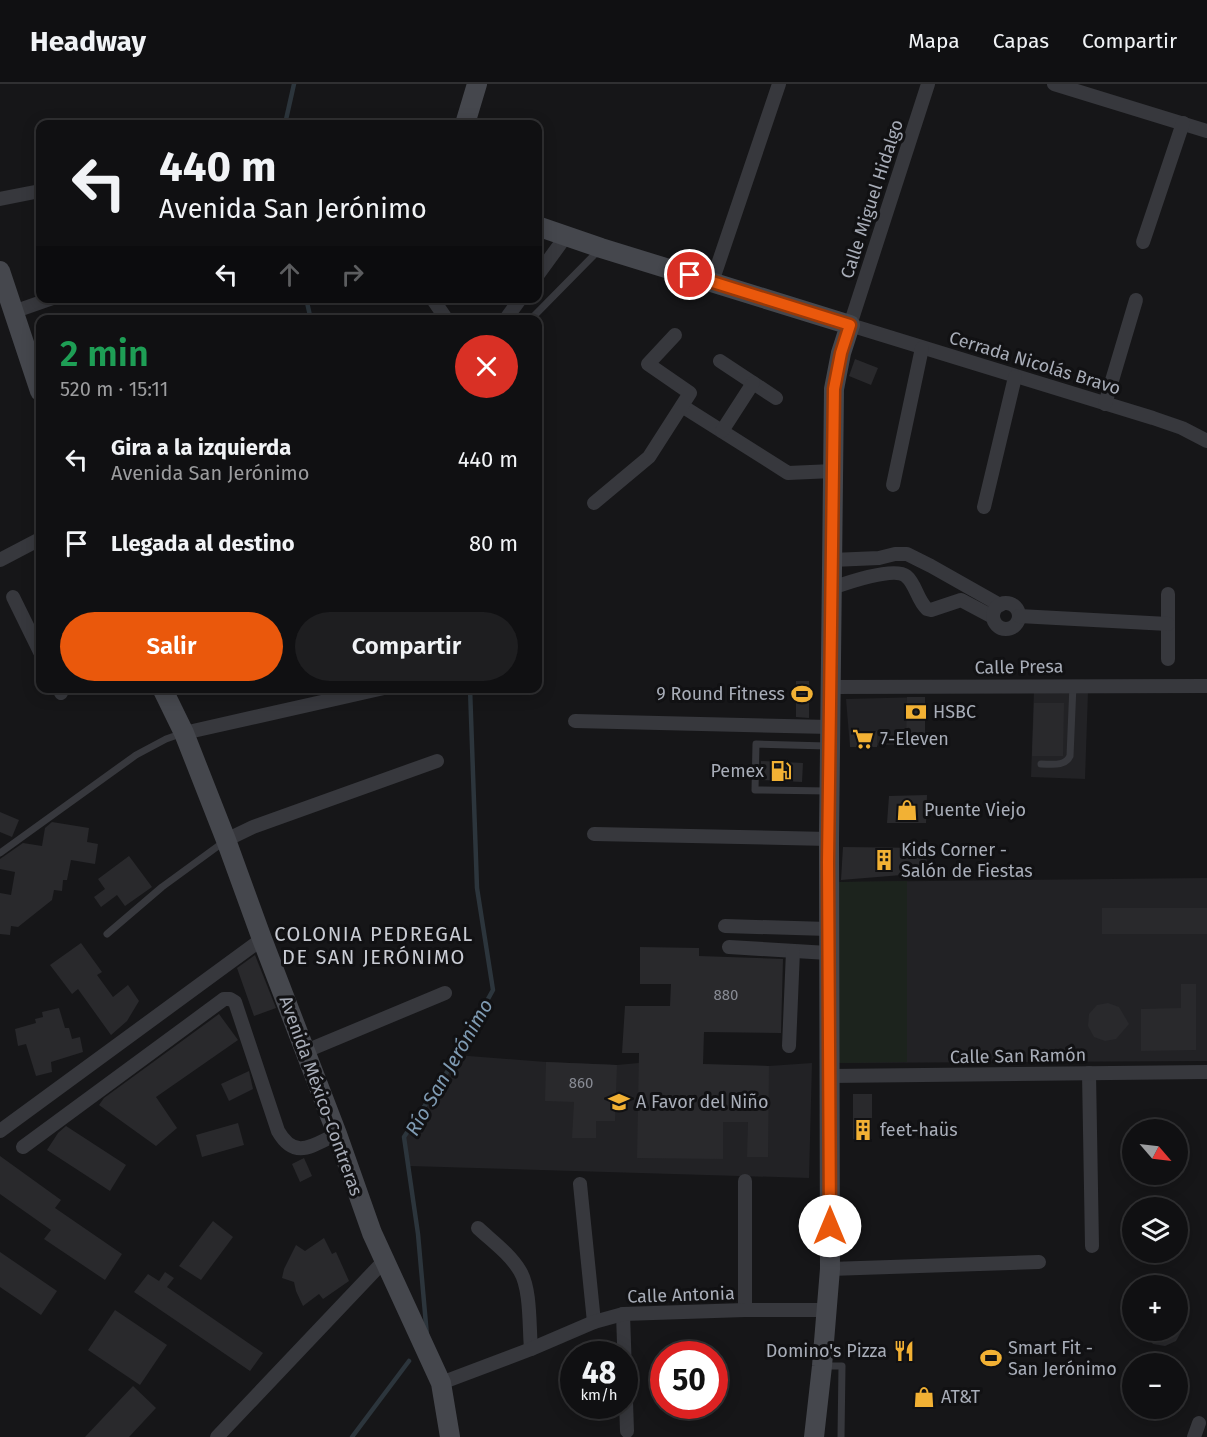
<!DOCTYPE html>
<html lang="es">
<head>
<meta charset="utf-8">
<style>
  body { margin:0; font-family:"Fira Sans",sans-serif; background:#1e1e20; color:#f1f3f6; height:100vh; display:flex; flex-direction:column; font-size:22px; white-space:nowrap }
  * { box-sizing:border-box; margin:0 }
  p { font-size:20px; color:#9c9d9f }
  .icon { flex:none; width:33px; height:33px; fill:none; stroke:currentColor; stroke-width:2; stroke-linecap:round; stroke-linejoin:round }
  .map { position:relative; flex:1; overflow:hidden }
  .details { position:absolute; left:36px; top:231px; width:506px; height:378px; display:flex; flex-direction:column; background:#101012; border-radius:12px; box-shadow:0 3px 15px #0003,0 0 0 2px #303032 }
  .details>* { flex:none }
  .hud { position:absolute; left:36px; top:36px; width:506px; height:183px; border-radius:12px; box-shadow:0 3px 15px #0003,0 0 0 2px #303032; background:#101012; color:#f1f3f6; overflow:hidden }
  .needle { width:39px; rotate:118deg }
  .tools { position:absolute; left:1122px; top:1035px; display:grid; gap:12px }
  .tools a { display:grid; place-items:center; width:66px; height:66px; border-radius:50%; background:#101012; box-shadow:0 3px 15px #0003,0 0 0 2px #303032; font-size:30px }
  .speed { position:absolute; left:560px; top:1257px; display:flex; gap:12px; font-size:30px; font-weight:700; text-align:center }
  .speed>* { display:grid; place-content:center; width:78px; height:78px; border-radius:50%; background:#101012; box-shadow:0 3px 15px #0003,0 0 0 2px #303032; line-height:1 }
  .speed small { font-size:15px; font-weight:400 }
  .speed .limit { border:9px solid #d22; background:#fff; color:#111 }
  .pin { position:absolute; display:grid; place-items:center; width:51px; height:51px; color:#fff; margin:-26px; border:3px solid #fff; border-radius:50%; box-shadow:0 2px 6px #0007 }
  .me { position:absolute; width:66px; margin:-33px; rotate:0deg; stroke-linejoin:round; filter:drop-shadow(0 0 4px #0008) }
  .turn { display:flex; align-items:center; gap:21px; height:126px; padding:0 24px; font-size:27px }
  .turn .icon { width:78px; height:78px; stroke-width:2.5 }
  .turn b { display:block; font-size:42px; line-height:51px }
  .lanes { display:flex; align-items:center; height:57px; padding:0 24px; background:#0003; justify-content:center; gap:30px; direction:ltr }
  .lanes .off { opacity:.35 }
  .round { display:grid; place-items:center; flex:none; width:63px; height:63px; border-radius:32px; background:#1e1e20 }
  .headline { display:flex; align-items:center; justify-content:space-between; height:102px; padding:0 24px }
  h1 { font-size:36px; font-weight:600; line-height:45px; color:#1e9e55 }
  .button { display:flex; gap:12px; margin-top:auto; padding:12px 24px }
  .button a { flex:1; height:69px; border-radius:36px; background:#ea580c; color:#fff; font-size:24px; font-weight:600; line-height:69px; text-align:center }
  .button a+a { background:#1e1e20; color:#f1f3f6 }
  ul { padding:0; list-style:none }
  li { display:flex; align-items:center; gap:18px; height:84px; padding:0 24px }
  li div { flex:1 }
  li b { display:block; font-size:22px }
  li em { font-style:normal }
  header { display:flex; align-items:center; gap:36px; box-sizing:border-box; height:84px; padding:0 30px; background:#101012; border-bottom:2px solid #303032 }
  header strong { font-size:28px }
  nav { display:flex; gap:33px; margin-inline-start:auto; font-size:21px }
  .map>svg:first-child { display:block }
  .built { fill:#222225 }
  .green { fill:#1c231d }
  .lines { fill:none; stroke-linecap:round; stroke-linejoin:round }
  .stream { stroke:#2c353c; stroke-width:4.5 }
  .building { fill:#29292c }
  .lane { stroke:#37383d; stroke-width:7 }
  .street { stroke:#37383d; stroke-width:14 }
  .secondary { stroke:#45474d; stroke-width:20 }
  .route-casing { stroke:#983908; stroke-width:15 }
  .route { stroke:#ea580c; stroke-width:10 }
  .labels { text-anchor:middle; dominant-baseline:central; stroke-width:6; stroke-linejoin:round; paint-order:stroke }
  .number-label { font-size:15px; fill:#888b94 }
  .street-label { font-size:18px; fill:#a8adb8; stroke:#111113 }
  .poi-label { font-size:18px; fill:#a8adb8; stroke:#111113; text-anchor:start }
  .neighbourhood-label { font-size:20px; letter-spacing:1.5px; fill:#c9ccd4; stroke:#111113 }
  .water-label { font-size:20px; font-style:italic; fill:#7f9bb3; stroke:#111113 }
</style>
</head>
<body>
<header>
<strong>Headway</strong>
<nav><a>Mapa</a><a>Capas</a><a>Compartir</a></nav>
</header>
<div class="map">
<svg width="1207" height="1353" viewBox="0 0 1207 1353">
  <rect width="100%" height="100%" fill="#161618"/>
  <g class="built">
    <polygon points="1034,606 1088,608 1085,695 1031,693"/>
    <polygon points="925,613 925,659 850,663 846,615"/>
    <polygon points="1207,794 1207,977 839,979 839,798"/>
    <polygon points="456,971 546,978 617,981 639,979 769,982 812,979 809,1094 409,1082 404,1053"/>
  </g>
  <polygon class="green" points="907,797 907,978 839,979 839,798"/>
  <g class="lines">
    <g class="stream">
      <polyline points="285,40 294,0"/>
      <polyline points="306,214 311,236"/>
      <polyline points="427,1252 418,1150 404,1053 449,985 493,906 477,804 470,604"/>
      <polyline points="352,1353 409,1277"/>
    </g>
  </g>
  <g class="building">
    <polygon points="855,275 878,284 871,301 849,292"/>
    <polygon points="796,597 809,597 809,634 796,633"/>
    <polygon points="907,613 925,613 925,659 906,660"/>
    <polygon points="1034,619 1064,619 1063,672 1032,672"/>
    <rect x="850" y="647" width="27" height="16"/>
    <polygon points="761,677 803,679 802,698 761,696"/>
    <polygon points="927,711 926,739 887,739 889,712"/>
    <polygon points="0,728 19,736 12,753 0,748"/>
    <polygon points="52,738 89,744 87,758 98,760 95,780 71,776 67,796 63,796 62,807 54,806 52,816 18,843 11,842 10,851 0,850 0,809 11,811 15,788 0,785 0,775 23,759 42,762 45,744"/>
    <polygon points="843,763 927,764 926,789 841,796"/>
    <polygon points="129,772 152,803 125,822 117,811 101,823 94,813 105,805 98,795"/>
    <rect x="1102" y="824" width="105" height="26"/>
    <polygon points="81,859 102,888 97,891 113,913 128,901 139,917 127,937 111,951 78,905 72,910 50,881"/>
    <polygon points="640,863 699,864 699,872 783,875 781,949 704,948 703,980 769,982 768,1073 747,1073 748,1038 723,1038 723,1075 637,1074 639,969 622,969 625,922 670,922 671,900 640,900"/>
    <polygon points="255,871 276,924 254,932 237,884"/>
    <polygon points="1181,900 1196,900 1196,966 1141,967 1141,925 1181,924"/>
    <polygon points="1108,919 1119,923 1129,940 1116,955 1105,957 1094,953 1088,942 1089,930 1097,921"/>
    <polygon points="59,924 65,944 69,944 72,955 80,953 83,968 51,978 52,988 36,992 26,960 18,962 15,945 36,939 35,935 43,933 42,928"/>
    <polygon points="219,930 238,956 156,1013 177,1044 156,1062 99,1021 104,1014"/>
    <polygon points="546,978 617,981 615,1037 596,1037 596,1054 572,1054 574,1018 545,1017"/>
    <polygon points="249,987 253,1005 229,1017 221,1000"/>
    <rect x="853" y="1010" width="19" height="45"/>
    <polygon points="238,1039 244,1061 202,1073 196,1051"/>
    <polygon points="66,1042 126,1081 110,1107 47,1066 58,1049"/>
    <polygon points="0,1072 61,1116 55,1124 122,1170 105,1196 44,1155 51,1146 0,1110"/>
    <polygon points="304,1074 312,1092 300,1098 292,1080"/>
    <polygon points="213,1137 233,1153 201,1196 179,1182"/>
    <polygon points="324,1154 332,1170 336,1168 349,1197 323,1215 319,1210 303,1222 296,1207 294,1198 282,1194 284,1185 296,1161 305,1167"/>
    <polygon points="0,1168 57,1207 41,1231 0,1203"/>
    <polygon points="165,1188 174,1194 167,1203 263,1269 250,1287 134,1208 148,1190 159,1197"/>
    <polygon points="115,1226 167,1261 140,1301 88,1266"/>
    <polygon points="1141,1246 1182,1246 1176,1257 1165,1262 1153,1260"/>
    <polygon points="133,1302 156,1324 129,1353 85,1353"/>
  </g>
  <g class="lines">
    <g class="lane">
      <polyline points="530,236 598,167"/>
      <polyline points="827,662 756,660 755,706 828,707"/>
      <path d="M 1041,680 C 1051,680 1065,683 1070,672 L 1073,601"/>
      <polyline points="0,769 136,671 166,655 183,649"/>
      <polyline points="107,850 162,803 225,757"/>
      <polyline points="825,1282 842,1282 841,1353"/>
    </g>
    <g class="street">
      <polyline points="928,0 850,241 1153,334 1182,344 1207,357"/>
      <polyline points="1054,0 1207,47"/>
      <polyline points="0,115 40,107"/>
      <polyline points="1143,158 1183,39"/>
      <polyline points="537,192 566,152"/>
      <polyline points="712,198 779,0"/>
      <polyline points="432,214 447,236"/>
      <polyline points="13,228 53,214"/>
      <polyline points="505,236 521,214"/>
      <polyline points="720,277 776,314"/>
      <polyline points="1105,320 1136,216"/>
      <polyline points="682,322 788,389 833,387"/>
      <polyline points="722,347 753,299"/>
      <polyline points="893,401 922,264"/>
      <polyline points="594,419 649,373 690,309 648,280 675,251"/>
      <polyline points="984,423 1015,293"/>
      <polyline points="0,476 40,455"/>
      <polyline points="832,476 879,474 895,470 907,470 931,482 1000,521"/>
      <path d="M 832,504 C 846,499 894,482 906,492 C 916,500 917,516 927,525 L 931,526 L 961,516 L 993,533"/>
      <polyline points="1168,510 1168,575"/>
      <polyline points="13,513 40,568"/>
      <circle cx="1006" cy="532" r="13"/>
      <polyline points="1019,532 1168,540"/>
      <polyline points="831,603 1207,602"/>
      <polyline points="59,604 61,609"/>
      <polyline points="575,637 830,643"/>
      <polyline points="184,649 384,604"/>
      <polyline points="594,750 829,755"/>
      <polyline points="226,756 253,743 437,677"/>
      <polyline points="725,842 828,845"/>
      <polyline points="729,863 828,869"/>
      <polyline points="789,962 793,867"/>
      <polyline points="306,967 445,909"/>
      <polyline points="1089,989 1092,1162"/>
      <polyline points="829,992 1207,988"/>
      <polyline points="0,1047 262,855"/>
      <path d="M 23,1063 L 224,915 L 230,915 L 235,918 L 278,1047 C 295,1077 313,1061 337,1050"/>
      <polyline points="580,1100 594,1238"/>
      <path d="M 478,1144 C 492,1157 510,1170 520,1187 C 531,1205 529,1243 531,1265"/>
      <polyline points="830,1185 1039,1178"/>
      <polyline points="745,1226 745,1097"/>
      <polyline points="623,1230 627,1347"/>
      <polyline points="441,1299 531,1265 594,1238 623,1230 745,1226 827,1226"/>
      <polyline points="217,1353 383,1178"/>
      <polyline points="1194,1353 1199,1339"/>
    </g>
    <g class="secondary">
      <polyline points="465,40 477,0"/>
      <polyline points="537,142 601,164 850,241 841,269 834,305 829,755 830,1185 822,1282 814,1353"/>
      <polyline points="0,187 40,307"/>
      <polyline points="162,604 184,649 226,756 262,855 337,1050 372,1149 441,1299 450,1353"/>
    </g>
  </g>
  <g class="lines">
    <defs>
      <polyline id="route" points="690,191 850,241 841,269 834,305 828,778 830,1142"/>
    </defs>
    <use href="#route" class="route-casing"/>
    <use href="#route" class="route"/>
  </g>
  <defs>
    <symbol id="stadium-bare" viewBox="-9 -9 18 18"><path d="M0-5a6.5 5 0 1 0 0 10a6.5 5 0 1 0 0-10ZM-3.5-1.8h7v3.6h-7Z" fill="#f2b134" stroke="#111113" stroke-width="2.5" paint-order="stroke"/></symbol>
    <symbol id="bank-bare" viewBox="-9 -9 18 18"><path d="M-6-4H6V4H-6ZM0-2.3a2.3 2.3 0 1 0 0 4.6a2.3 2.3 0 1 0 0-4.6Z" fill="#f2b134" stroke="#111113" stroke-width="2.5" paint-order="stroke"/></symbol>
    <symbol id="supermarket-bare" viewBox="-9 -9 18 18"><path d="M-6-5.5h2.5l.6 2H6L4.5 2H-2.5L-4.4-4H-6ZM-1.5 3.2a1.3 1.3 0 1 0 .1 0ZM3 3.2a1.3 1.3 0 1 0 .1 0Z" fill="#f2b134" stroke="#111113" stroke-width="2.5" paint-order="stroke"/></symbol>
    <symbol id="fuel-bare" viewBox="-9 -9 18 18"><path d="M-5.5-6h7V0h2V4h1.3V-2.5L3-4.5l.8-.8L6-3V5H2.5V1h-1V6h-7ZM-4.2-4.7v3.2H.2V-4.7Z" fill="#f2b134" stroke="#111113" stroke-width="2.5" paint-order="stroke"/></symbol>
    <symbol id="shop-bare" viewBox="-9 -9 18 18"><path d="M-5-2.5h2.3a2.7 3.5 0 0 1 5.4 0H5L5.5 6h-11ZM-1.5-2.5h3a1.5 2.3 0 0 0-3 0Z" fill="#f2b134" stroke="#111113" stroke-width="2.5" paint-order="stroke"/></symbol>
    <symbol id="building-bare" viewBox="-9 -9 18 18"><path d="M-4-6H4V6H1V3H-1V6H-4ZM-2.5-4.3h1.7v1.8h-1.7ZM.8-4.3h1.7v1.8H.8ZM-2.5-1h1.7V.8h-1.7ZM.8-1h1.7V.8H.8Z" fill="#f2b134" stroke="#111113" stroke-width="2.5" paint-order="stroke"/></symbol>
    <symbol id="school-bare" viewBox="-9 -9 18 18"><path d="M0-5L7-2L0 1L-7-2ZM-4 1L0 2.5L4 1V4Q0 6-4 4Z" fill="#f2b134" stroke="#111113" stroke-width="2.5" paint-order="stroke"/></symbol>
    <symbol id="restaurant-bare" viewBox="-9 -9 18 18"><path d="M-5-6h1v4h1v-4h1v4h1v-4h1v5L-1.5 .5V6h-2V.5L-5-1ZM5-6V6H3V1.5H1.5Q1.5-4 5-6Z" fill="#f2b134" stroke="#111113" stroke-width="2.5" paint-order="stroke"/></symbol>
  </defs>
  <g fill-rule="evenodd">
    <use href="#stadium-bare" x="787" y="595" width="30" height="30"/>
    <use href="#bank-bare" x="901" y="613" width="30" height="30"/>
    <use href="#supermarket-bare" x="848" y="640" width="30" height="30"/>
    <use href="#fuel-bare" x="766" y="672" width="30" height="30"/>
    <use href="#shop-bare" x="892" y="711" width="30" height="30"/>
    <use href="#building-bare" x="869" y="761" width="30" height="30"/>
    <use href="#school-bare" x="604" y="1003" width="30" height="30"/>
    <use href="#building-bare" x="848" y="1031" width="30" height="30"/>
    <use href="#restaurant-bare" x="889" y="1252" width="30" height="30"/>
    <use href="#stadium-bare" x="976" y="1259" width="30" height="30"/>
    <use href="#shop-bare" x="909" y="1298" width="30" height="30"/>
  </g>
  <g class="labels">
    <g class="number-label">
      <text x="726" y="911">880</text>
      <text x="581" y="999">860</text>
    </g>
    <g class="street-label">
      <text transform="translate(872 115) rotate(-72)">Calle Miguel Hidalgo</text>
      <text transform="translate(1035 279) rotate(17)">Cerrada Nicolás Bravo</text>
      <text transform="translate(1019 583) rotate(-1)">Calle Presa</text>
      <text transform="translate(1018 972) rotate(-1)">Calle San Ramón</text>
      <text transform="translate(321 1012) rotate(70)">Avenida México-Contreras</text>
      <text transform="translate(681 1211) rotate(-2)">Calle Antonia</text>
    </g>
    <g class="poi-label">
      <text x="785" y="610" text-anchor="end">9 Round Fitness</text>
      <text x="933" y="628">HSBC</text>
      <text x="880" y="655">7-Eleven</text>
      <text x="764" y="687" text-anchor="end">Pemex</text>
      <text x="924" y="726">Puente Viejo</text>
      <text x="901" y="766">Kids Corner -<tspan x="901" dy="21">Salón de Fiestas</tspan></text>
      <text x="636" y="1018">A Favor del Niño</text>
      <text x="880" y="1046">feet-haüs</text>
      <text x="1008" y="1264">Smart Fit -<tspan x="1008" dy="21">San Jerónimo</tspan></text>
      <text x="887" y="1267" text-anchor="end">Domino's Pizza</text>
      <text x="941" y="1313">AT&amp;T</text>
    </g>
    <g class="neighbourhood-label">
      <text x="374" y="850">COLONIA PEDREGAL<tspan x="374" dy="23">DE SAN JERÓNIMO</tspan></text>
    </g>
    <g class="water-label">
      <text transform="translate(449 983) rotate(-60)">Río San Jerónimo</text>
    </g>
  </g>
</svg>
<div class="tools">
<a><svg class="needle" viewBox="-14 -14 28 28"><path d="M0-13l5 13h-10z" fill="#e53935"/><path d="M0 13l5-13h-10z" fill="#9c9d9f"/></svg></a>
<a><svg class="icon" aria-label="layers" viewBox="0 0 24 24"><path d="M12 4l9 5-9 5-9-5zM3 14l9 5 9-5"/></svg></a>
<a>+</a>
<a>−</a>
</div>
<div class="speed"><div>48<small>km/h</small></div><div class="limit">50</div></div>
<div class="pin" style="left:690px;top:191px;background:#d93025"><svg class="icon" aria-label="arrive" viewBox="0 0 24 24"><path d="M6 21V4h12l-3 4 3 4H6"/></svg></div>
<svg class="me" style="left:830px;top:1142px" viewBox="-20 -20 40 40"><circle r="19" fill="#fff"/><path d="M0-13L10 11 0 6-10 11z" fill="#ea580c"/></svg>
<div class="hud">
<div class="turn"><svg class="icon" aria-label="left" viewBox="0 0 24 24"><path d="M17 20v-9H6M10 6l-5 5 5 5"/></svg><div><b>440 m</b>Avenida San Jerónimo</div></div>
<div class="lanes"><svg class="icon" aria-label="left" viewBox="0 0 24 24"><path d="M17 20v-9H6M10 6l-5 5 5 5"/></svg><svg class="icon off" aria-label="ahead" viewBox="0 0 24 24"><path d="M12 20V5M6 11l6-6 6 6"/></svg><svg class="icon off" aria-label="right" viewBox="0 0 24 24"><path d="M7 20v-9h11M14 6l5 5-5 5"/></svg></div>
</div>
<section class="details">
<div class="headline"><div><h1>2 min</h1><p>520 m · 15:11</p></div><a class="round" style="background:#d93025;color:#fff"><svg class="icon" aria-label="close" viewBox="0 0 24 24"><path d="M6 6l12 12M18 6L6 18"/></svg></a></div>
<ul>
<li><svg class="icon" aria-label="left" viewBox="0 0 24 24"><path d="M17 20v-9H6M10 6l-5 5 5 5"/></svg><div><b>Gira a la izquierda</b><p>Avenida San Jerónimo</p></div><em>440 m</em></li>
<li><svg class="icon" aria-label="arrive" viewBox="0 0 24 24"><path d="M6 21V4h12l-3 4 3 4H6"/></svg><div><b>Llegada al destino</b></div><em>80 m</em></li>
</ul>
<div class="button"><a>Salir</a><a>Compartir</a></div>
</section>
</div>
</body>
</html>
